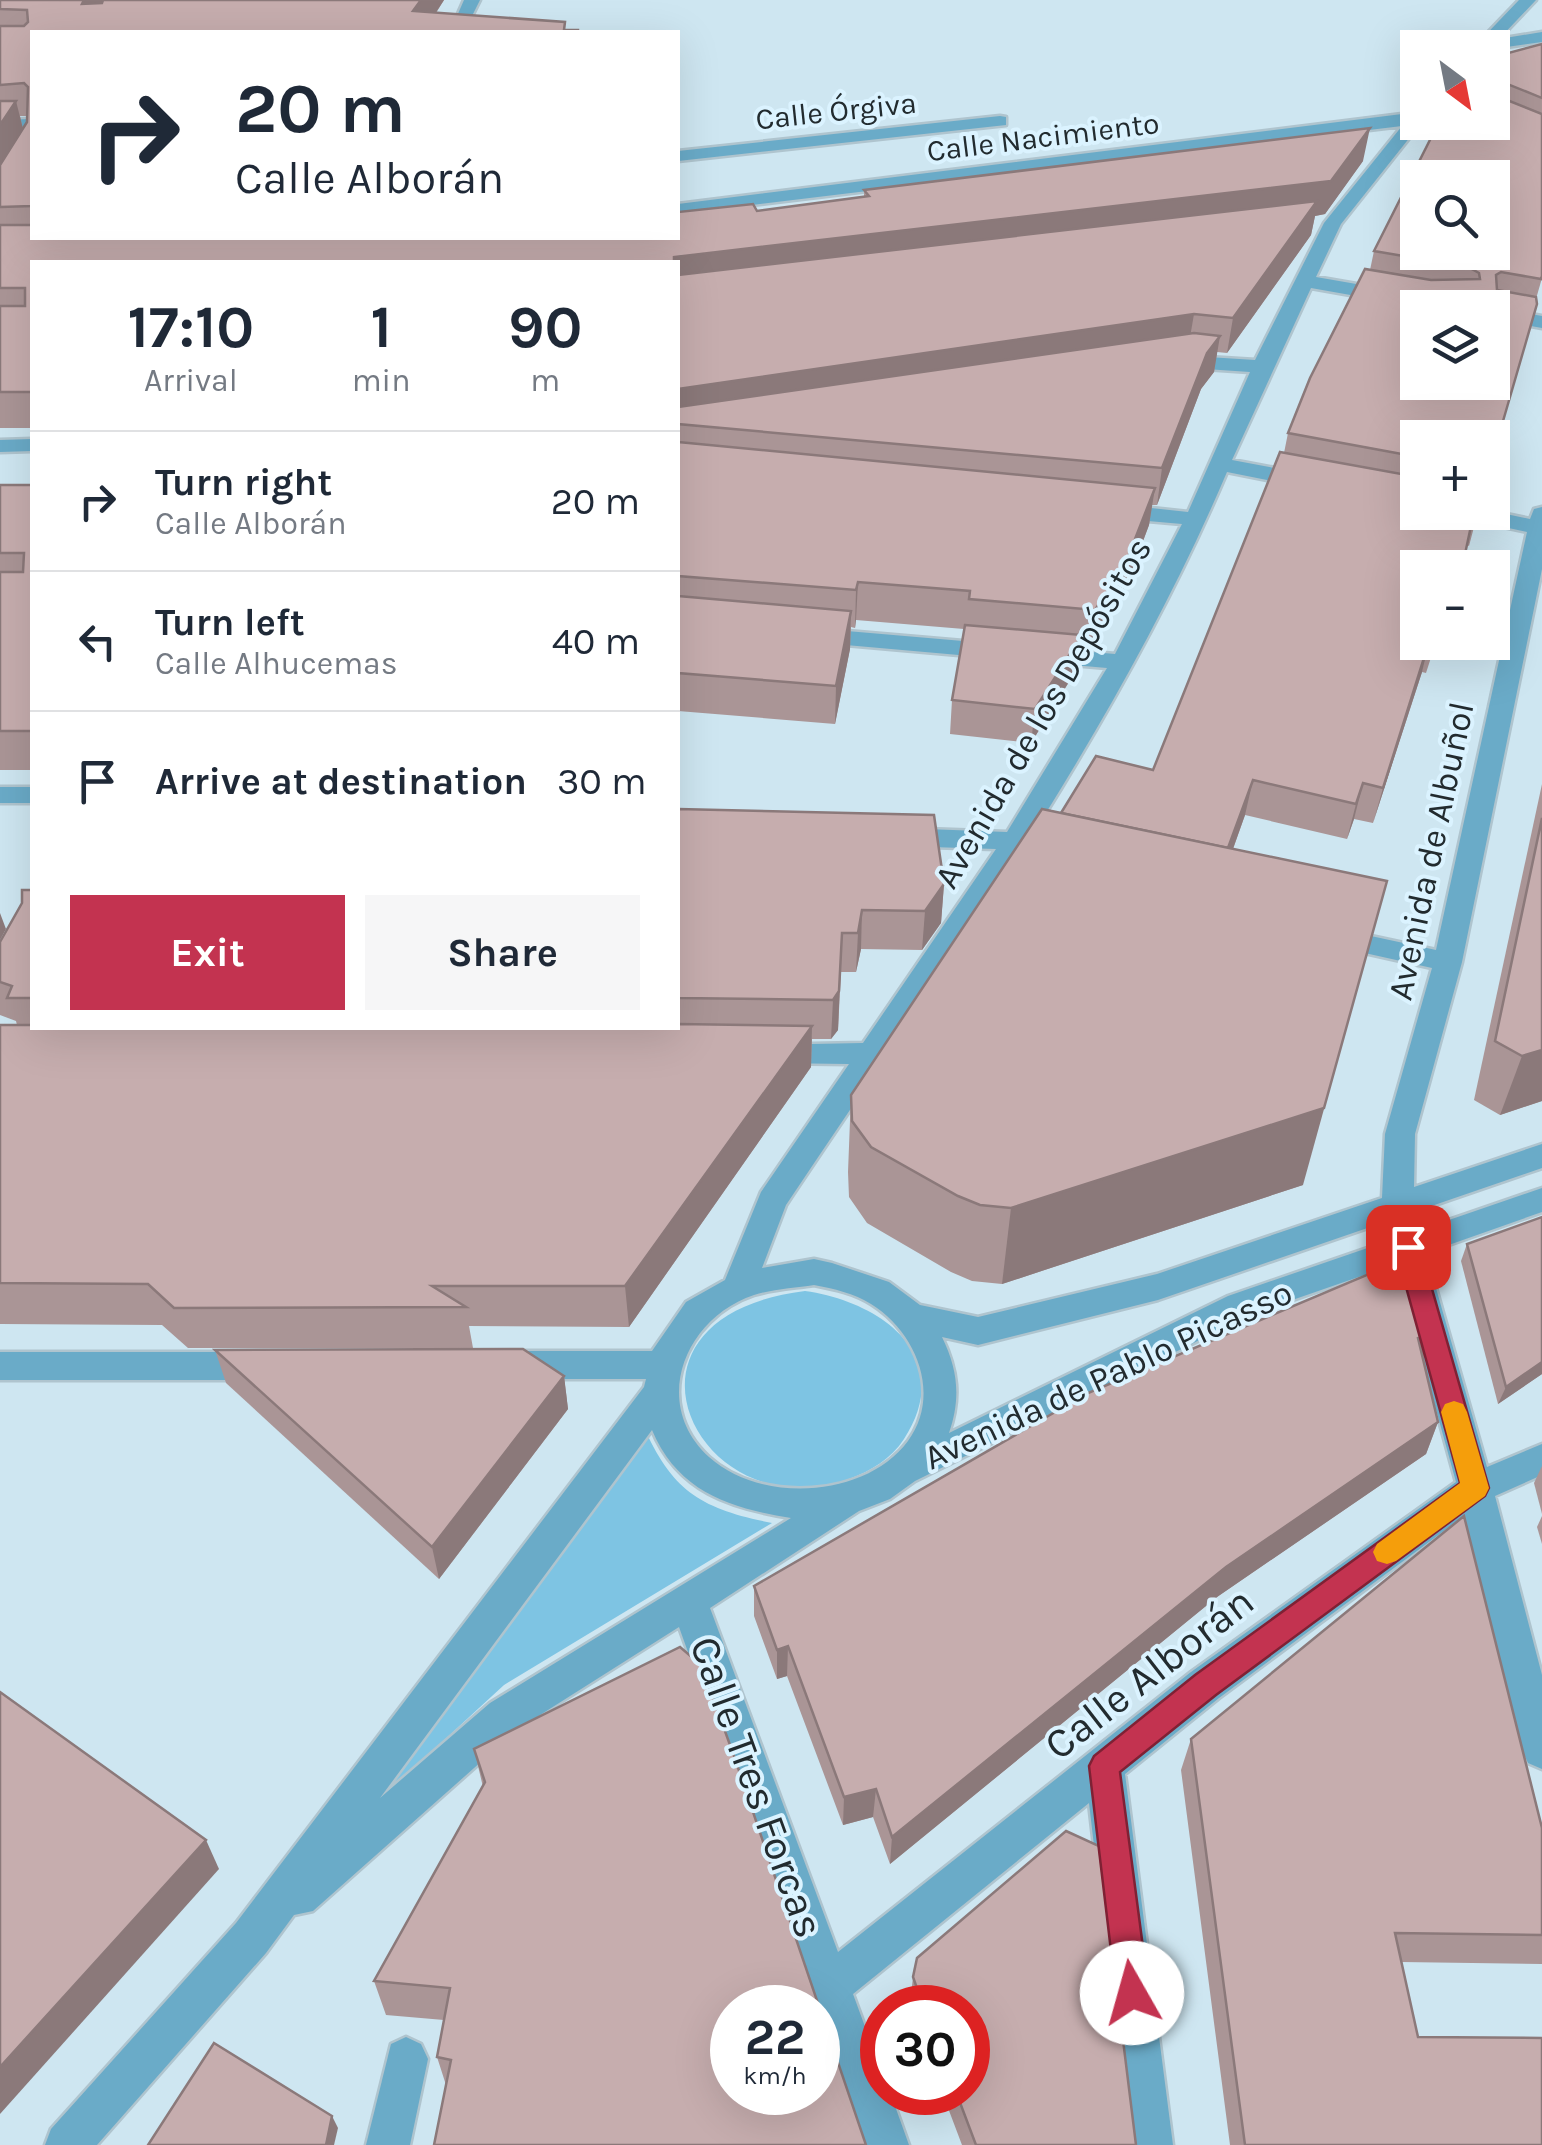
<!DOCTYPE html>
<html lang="en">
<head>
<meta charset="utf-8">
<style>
  body { margin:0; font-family:Karla,sans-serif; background:#f6f6f7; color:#1f2937; height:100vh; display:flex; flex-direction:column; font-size:38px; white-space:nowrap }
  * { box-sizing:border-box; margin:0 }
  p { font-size:32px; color:#747a83 }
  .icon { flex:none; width:55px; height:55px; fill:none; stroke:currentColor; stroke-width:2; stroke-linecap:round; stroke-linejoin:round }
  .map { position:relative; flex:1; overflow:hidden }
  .side { position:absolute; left:30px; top:260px; width:650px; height:770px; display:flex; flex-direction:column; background:#fff; border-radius:0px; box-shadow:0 10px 40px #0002 }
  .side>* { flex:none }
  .banner { position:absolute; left:30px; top:30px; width:650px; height:210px; border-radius:0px; box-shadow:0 10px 40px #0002; background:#fff; color:#1f2937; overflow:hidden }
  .needle { width:65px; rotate:148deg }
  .controls { position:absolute; left:1400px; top:30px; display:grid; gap:20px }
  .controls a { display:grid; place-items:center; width:110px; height:110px; border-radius:0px; background:#fff; box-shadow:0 10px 40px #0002; font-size:50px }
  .speed { position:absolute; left:710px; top:1985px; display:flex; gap:20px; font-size:50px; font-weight:700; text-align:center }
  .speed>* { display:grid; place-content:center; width:130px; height:130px; border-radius:50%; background:#fff; box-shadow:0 10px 40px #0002; line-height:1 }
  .speed small { font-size:25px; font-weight:400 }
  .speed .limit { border:15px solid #d22; background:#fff; color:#111 }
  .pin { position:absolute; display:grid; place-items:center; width:85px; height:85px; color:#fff; margin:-42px; border-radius:20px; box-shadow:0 5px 15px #0006 }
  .me { position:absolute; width:110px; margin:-55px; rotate:353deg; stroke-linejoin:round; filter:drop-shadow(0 0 8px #0008) }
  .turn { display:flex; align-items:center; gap:35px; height:210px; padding:0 40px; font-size:45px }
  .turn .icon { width:130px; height:130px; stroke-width:2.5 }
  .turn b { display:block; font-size:70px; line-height:85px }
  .eta { display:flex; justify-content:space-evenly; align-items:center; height:170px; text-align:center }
  .eta b { font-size:60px; font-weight:700; line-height:70px }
  .button { display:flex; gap:20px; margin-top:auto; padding:20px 40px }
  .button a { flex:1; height:115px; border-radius:0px; background:#c33350; color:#fff; font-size:40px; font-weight:700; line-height:115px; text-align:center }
  .button a+a { background:#f6f6f7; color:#1f2937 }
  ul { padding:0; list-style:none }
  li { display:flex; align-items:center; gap:30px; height:140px; padding:0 40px; border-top:2px solid #e0e1e3 }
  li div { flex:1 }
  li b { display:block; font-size:38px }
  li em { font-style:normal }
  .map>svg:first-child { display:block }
  .green { fill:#7ec4e3 }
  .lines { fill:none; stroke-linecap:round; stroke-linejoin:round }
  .minor-casing { stroke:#afc4ce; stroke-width:5 }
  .minor { fill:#6aabc8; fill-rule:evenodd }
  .wall { fill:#aa9596; fill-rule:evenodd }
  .shaded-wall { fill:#8b797a }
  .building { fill:#c6adae; stroke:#8b797a; stroke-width:2.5; fill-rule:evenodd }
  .route { fill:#c33350; stroke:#7f2134; stroke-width:2.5 }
  .slow { fill:#f59e0b }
  .labels { text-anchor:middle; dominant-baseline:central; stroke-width:8; stroke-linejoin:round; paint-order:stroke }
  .far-street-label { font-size:30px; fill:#222b2f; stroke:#dbf3ff }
  .street-label { font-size:35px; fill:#222b2f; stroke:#dbf3ff }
  .near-street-label { font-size:42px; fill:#222b2f; stroke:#dbf3ff }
</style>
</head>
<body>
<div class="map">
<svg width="1542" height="2145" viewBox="0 0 1542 2145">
  <rect width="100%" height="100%" fill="#cee6f1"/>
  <g class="green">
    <path d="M 805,1291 C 882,1302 957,1356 904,1439 C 891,1459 871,1471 849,1479 C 699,1534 591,1318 805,1291 Z"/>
    <path d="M 643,1425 C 672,1492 702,1509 772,1523 L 504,1685 L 378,1801 Z"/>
  </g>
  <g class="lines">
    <defs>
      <g id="minor">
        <polygon points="464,0 480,0 464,32 450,32"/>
        <polygon points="1519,0 1536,0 1499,39 1542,32 1542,42 1492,49 1473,48"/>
        <path d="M 1418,112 L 1418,122 L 1422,122 L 1341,224 L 1316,277 L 1460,302 L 1469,308 L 1424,308 L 1311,288 L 1232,460 L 1312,475 L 1323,482 L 1312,489 L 1227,472 C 1115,735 944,968 786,1205 L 762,1268 L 814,1259 L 832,1263 L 889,1282 L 920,1305 L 978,1317 L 1157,1274 L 1382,1198 L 1385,1134 L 1432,968 L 1329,945 L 1319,943 L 1315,936 L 1319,929 L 1329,927 L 1436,950 L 1527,532 L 1457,517 L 1454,512 L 1492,511 L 1530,519 L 1534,509 L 1542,507 L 1542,569 L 1462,962 L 1415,1134 L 1414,1187 L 1542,1144 L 1542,1168 L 1158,1300 L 978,1345 L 942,1337 C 958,1370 961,1398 949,1433 L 1228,1296 L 1542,1188 L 1542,1212 L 1426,1253 L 1487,1467 L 1542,1444 L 1542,1475 L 1495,1496 L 1542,1675 L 1542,1769 L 1528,1763 L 1522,1750 L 1464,1516 L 1219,1698 L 1125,1774 L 1173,2145 L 1129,2145 L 1089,1803 L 853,1994 L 882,2073 L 882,2092 L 890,2092 L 909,2145 L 865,2145 L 679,1627 L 518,1729 L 313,1911 L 294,1915 L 266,1953 L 97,2145 L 45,2145 L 51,2129 L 236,1923 L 644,1387 L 646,1379 L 510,1379 L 498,1375 L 493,1365 L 498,1355 L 510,1351 L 652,1351 L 686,1302 L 725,1280 L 761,1192 L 849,1064 L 773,1063 L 762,1059 L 758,1052 L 762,1045 L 863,1043 L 996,849 L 898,846 L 885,837 L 898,828 L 1007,832 L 1107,668 L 812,642 L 800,635 L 812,628 L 1115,654 L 1182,524 L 1114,518 L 1103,511 L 1114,504 L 1188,512 L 1250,372 L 1176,367 L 1166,361 L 1176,355 L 1255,360 L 1324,223 L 1402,126 L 678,214 L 678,204 ZM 1396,1264 L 1456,1482 L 1191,1672 L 838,1952 L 710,1608 L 859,1511 L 890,1499 L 915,1481 L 1252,1314 ZM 814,1285 C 834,1289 854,1293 871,1304 C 916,1332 942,1394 908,1441 C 866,1498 761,1504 709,1457 C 650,1403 685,1318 754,1295 C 773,1289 795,1288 814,1285 ZM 652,1430 C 678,1492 730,1508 791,1518 L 490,1703 L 380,1798 Z"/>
        <polygon points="1000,116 1006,117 1006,125 678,161 678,151"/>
        <polygon points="32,119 32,129 0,130 0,120"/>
        <polygon points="1492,307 1542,316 1542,328 1492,319"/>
        <polygon points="32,439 32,451 0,452 0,440"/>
        <rect x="0" y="787" width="32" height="16"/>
        <polygon points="0,1352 259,1352 271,1356 276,1366 271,1376 259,1380 0,1380"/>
        <polygon points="406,2037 421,2044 428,2059 410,2145 366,2145 391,2044"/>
      </g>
    </defs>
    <use href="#minor" class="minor-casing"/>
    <use href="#minor" class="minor"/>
  </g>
  <g class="wall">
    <path d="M 0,0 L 444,0 L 436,13 L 32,32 L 32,238 L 757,211 L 864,197 L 864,190 L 1363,161 L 1325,214 L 1315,216 L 1311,235 L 1227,353 L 1217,352 L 1214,372 L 1201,389 L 1157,505 L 1152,505 L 1149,525 L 1121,600 L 1090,648 L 1080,647 L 1077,669 L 1031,743 L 950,734 L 952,700 L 964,629 L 856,620 L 855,628 L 851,627 L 850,649 L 835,724 L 678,711 L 678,262 L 32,262 L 32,428 L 0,428 ZM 20,116 L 27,116 L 27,122 L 23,129 Z"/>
    <polygon points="1542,44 1542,278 1536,299 1418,438 1418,512 1478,512 1469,546 1467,545 1418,568 1418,642 1436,642 1426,673 1422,672 1373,823 1354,819 1347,839 1245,815 1233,849 1303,1185 1002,1284 972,1281 951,1272 867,1223 849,1197 848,1172 851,1095 1061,813 1153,770 1284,453 1288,433 1370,270 1374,251 1492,61"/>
    <rect x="0" y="485" width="32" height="285"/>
    <polygon points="1542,784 1542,1101 1500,1115 1474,1100"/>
    <polygon points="678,809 944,884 941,923 922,950 861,949 856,972 841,972 838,1030 831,1039 812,1039 811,1067 629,1327 469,1326 473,1348 188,1348 162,1325 0,1324 0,1025 17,1025 16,1021 0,1015 0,942 32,890 32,1028 678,1028"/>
    <polygon points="1467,1244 1542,1374 1498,1404 1461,1261"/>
    <polygon points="1432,1334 1423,1359 1438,1422 1426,1454 1217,1597 890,1864 873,1817 843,1825 787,1676 777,1679 754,1616 754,1586"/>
    <polygon points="215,1350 564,1376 568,1409 439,1579 226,1383"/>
    <polygon points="1542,1466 1542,1514 1534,1483"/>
    <polygon points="1542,1516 1542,1544 1537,1527"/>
    <polygon points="680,1647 446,2085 437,2057 444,2020 386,2015 374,1981 483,1787 474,1749"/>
    <polygon points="1191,1739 1542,1828 1542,1964 1401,1962 1418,2037 1542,2145 1230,2145 1181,1770"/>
    <polygon points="1066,1831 1099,1846 1136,2145 962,2145 942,2092 968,2092 968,2008 911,2008 910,2004 913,1977 917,1958"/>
  </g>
  <g class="shaded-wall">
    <polygon points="84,0 105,0 90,32 82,4"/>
    <polygon points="421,0 444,0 423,32 413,11"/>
    <polygon points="1500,81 1493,110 1492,110 1492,91 1496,82"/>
    <polygon points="16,101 24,133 0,171 0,125"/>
    <polygon points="1370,128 1363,161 1325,214 1315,216 1311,235 1227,353 1233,318 1306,217 678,291 678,262 674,262 674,257"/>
    <polygon points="1194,314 1188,349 678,424 678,389"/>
    <polygon points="1220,336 1214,372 1201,389 1157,505 1162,468 1207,353"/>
    <polygon points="1155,488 1149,525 1121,600 1090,648 1095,610"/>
    <polygon points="858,582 856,620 855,628 856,590"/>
    <polygon points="851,611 850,649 835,724 836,686"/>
    <polygon points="1082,635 1077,669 1031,743 1035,709"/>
    <polygon points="1429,642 1422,672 1373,823 1383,788"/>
    <polygon points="1253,780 1245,815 1215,899 1222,864"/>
    <polygon points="1363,783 1354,819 1347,839 1356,804"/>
    <polygon points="1387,881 1303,1185 1002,1284 1011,1208"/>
    <polygon points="944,884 941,923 922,950 925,911"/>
    <polygon points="862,910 861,949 856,972 858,933"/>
    <polygon points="0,913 6,929 0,940"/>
    <polygon points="842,933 838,1030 831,1039 833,1000"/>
    <polygon points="812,1026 811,1067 629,1327 625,1286"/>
    <polygon points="1542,1050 1542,1101 1500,1115 1522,1056"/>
    <polygon points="1432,1334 1420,1365 1418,1338"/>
    <polygon points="1542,1362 1542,1374 1498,1404 1506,1387"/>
    <polygon points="564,1376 568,1409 439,1579 432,1547"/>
    <polygon points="1438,1422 1426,1454 1217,1597 890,1864 892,1837 1226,1567"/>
    <polygon points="788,1646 787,1676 777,1679 777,1650"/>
    <polygon points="876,1789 873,1817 843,1825 844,1797"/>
    <polygon points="206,1840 219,1869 0,2114 0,2067"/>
    <polygon points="332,2116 338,2128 334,2145 326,2145"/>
  </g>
  <g class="building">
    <polygon points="0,0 84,0 82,4 102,3 103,0 421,0 413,11 565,22 564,30 578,30 578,32 32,32 32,206 0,207 0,165 27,122 28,87 24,83 0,85 0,26 24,26 28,22 27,10 0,9"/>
    <polygon points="1542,44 1542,98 1500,81 1496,82 1492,91 1492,61 1497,56"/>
    <path d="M 1492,94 L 1542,114 L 1542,276 L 1541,279 L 1501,272 L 1496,275 L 1497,290 L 1536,297 L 1537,304 L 1492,459 L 1492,438 L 1418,438 L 1418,457 L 1288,433 L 1310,378 L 1365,269 L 1431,280 L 1480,279 L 1479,273 L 1468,267 L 1374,251 L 1439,122 L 1492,122 ZM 1418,178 L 1492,178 L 1492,252 L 1418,252 ZM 1418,308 L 1492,308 L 1492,382 L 1418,382 Z"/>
    <polygon points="0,101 16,101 0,125"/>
    <polygon points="1370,128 1331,181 674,257 674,262 32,262 32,392 0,392 0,306 25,306 25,288 0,288 0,225 32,225 32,238 678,238 678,212 753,204 757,211 869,196 864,190"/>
    <polygon points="1317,201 1233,318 1194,314 678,389 678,275"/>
    <polygon points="1194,333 1220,336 1207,353 1162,468 678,424 678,407"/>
    <polygon points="678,442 1155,488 1126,562 1095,610 969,599 970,591 858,582 856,590 678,576"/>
    <polygon points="1280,452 1418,477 1418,512 1474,512 1462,568 1418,568 1418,642 1429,642 1383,788 1363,783 1356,804 1253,780 1228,848 1061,813 1096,756 1153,770"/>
    <polygon points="0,485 32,485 32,731 0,731 0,572 23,572 24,553 0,553"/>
    <polygon points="678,596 851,611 836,686 678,673"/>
    <polygon points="965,625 1082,635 1035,709 952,700"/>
    <polygon points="678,809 934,815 944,884 925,911 862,910 858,933 842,933 839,991 833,1000 678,998"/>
    <polygon points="1042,809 1387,881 1324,1108 1011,1208 980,1205 958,1196 871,1147 852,1121 851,1095"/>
    <polygon points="1542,818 1542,1050 1522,1056 1495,1041"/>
    <polygon points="22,890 32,890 32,998 7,998 12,986 0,982 0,942 22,903"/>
    <polygon points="678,1024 812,1026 625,1286 432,1286 466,1307 174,1308 148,1284 0,1283 0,1025 32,1025 32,1028 678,1028"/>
    <polygon points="1542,1217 1542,1362 1506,1387 1467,1244"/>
    <polygon points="1388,1266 1424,1305 1432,1334 1418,1338 1438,1422 1226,1567 892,1837 876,1789 844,1797 788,1646 777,1650 754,1586 1088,1393"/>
    <polygon points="523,1349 564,1376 432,1547 215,1350"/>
    <polygon points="1464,1516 1542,1828 1542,1935 1395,1933 1418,2037 1542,2038 1542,2145 1245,2145 1191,1739"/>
    <path d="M 680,1647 L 701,1665 L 734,1756 L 866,2145 L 434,2145 L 451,2060 L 437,2057 L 450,1988 L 374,1981 L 485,1782 L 474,1749 ZM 732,2008 L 818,2008 L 818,2092 L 732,2092 Z"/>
    <polygon points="0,1692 206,1840 0,2067"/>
    <polygon points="1066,1831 1099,1846 1136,2145 976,2145 956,2092 968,2092 968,2008 924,2008 913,1977 917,1958"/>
    <polygon points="214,2043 332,2116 326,2145 148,2145"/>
  </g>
  <polygon class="route" points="1408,1238 1416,1240 1420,1247 1489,1488 1485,1496 1216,1695 1120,1772 1149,1993 1144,2005 1132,2009 1121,2005 1116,1993 1089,1766 1094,1756 1195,1675 1460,1483 1395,1247 1399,1240"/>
  <polygon class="slow" points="1454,1401 1463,1404 1467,1412 1489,1488 1485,1496 1396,1561 1387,1564 1377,1561 1373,1552 1377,1544 1460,1483 1441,1412 1445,1404"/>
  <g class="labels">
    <g class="far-street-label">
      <text transform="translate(836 111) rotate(-6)">Calle Órgiva</text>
      <text transform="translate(1043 137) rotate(-7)">Calle Nacimiento</text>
    </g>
    <g class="street-label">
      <text transform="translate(1043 713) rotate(-60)">Avenida de los Depósitos</text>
      <text transform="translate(1431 851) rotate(-78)">Avenida de Albuñol</text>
      <text transform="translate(1108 1375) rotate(-25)">Avenida de Pablo Picasso</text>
    </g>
    <g class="near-street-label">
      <text transform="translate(1149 1673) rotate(-38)">Calle Alborán</text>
      <text transform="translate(757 1787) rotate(70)">Calle Tres Forcas</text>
    </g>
  </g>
</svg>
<div class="controls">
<a><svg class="needle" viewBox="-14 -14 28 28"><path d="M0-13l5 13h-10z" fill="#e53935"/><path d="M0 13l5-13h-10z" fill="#747a83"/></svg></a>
<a><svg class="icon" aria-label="search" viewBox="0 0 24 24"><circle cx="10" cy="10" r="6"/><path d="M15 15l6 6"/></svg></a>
<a><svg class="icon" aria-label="layers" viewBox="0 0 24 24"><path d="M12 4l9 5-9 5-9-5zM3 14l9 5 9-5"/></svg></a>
<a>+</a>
<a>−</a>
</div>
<div class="speed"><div>22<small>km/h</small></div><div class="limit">30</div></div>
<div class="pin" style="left:1408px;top:1247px;background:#d93025"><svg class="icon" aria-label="arrive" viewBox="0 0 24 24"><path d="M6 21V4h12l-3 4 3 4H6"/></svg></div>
<svg class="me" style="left:1132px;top:1993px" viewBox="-20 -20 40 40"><circle r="19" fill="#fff"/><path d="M0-13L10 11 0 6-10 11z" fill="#c33350"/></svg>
<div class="banner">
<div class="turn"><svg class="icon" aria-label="right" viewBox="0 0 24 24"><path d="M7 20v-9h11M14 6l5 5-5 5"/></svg><div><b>20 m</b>Calle Alborán</div></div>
</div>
<section class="side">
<div class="eta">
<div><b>17:10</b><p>Arrival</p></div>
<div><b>1</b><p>min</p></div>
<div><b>90</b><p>m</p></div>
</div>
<ul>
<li><svg class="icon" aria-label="right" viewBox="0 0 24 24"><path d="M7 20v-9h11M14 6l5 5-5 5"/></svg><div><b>Turn right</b><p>Calle Alborán</p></div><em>20 m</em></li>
<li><svg class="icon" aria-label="left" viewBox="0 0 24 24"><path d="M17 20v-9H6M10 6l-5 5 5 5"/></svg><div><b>Turn left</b><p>Calle Alhucemas</p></div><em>40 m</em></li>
<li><svg class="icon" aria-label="arrive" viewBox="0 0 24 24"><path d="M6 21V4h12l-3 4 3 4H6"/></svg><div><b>Arrive at destination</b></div><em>30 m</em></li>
</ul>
<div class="button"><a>Exit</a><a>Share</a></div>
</section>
</div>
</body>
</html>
